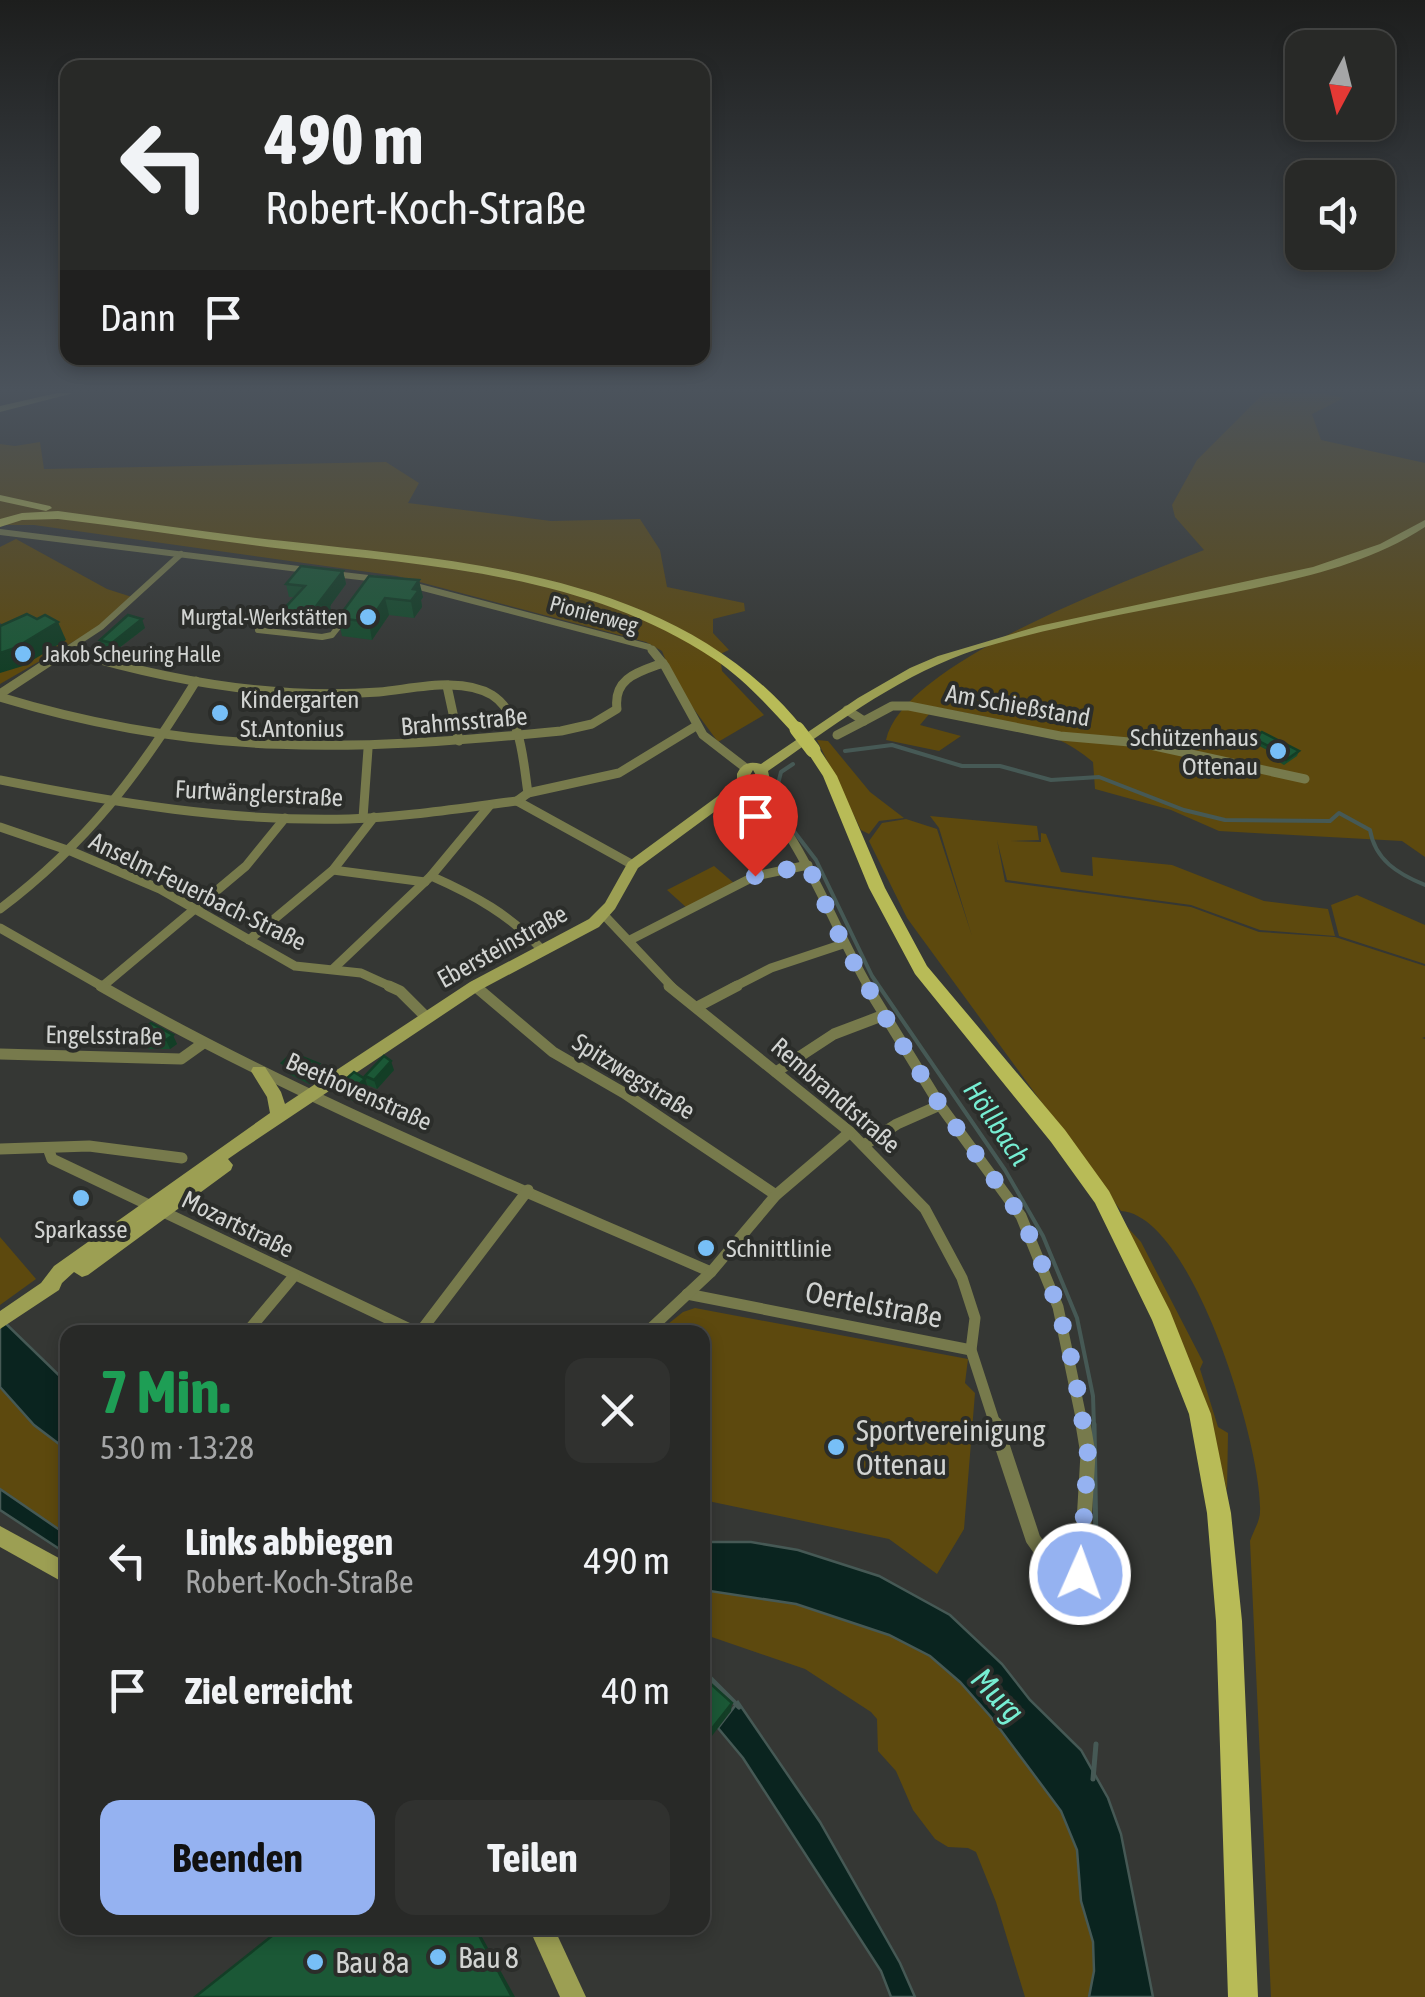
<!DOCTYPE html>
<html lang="de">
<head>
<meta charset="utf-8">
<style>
  body { margin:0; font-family:"Asap Condensed",sans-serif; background:#30312f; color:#f1f3f6; height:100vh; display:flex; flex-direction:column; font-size:38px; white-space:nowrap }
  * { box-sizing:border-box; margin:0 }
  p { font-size:32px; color:#a5a6a7 }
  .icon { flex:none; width:55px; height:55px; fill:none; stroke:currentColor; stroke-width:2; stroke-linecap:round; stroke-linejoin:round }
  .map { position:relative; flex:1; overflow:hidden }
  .side { position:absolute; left:60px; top:1325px; width:650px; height:610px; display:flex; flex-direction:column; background:#282927; border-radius:20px; box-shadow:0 5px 15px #0003,0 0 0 2px #444544 }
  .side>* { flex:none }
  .guide { position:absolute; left:60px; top:60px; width:650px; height:305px; border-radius:20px; box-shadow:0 5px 15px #0003,0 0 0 2px #444544; background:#282927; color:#f1f3f6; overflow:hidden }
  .needle { width:65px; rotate:187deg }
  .buttons { position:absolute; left:1285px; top:30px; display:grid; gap:20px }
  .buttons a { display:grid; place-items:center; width:110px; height:110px; border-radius:20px; background:#282927; box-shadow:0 5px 15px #0003,0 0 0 2px #444544; font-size:50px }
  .pin { position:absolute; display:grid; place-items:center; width:85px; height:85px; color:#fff; margin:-102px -42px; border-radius:50% 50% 50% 0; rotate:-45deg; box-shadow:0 0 10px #0007 }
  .pin .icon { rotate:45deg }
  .me { position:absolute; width:110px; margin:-55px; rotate:2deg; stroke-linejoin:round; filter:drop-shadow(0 0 8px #0008) }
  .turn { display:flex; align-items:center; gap:35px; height:210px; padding:0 40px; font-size:45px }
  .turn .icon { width:130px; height:130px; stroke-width:2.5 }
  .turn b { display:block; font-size:70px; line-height:85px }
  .then { display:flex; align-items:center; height:95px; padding:0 40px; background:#0003; gap:20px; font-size:38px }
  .round { display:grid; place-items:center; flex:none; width:105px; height:105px; border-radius:20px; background:#30312f }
  .headline { display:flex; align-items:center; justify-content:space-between; height:170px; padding:0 40px }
  h1 { font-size:60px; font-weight:700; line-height:75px; color:#1e9e55 }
  .primary-button { display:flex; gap:20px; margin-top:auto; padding:20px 40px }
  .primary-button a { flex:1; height:115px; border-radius:20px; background:#95b2f1; color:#111; font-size:40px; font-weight:700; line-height:115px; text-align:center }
  .primary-button a+a { background:#30312f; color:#f1f3f6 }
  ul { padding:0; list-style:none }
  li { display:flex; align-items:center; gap:30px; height:130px; padding:0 40px }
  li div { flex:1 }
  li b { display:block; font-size:38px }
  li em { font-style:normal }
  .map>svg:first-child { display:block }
  .green { fill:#5d490e }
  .water { fill:#0a241f; stroke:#465955; stroke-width:2.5 }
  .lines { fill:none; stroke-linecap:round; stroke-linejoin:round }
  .stream-far1 { stroke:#465955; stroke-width:4 }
  .stream { stroke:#465955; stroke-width:5 }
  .street-far3 { stroke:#777a4c; stroke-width:6 }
  .street-far2 { stroke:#777a4c; stroke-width:9 }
  .street-far1 { stroke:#777a4c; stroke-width:11 }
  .street { stroke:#777a4c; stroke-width:15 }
  .secondary { fill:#9c9f53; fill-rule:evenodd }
  .primary { fill:#b8bb57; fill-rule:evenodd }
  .primary-bridge { stroke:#b8bb57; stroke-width:15 }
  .wall { fill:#174c2e }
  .shaded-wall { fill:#133e26 }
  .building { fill:#1b5836; stroke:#133e26; stroke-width:2.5 }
  .route { stroke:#95b2f1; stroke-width:18; stroke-dasharray:0 32.4 }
  .poi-dot { fill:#77bff7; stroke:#2b2d2a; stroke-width:4 }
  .labels { text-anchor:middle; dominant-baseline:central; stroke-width:8; stroke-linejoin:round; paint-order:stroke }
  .far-street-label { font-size:22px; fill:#d2d4d2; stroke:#2b2d2a }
  .far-poi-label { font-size:22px; fill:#d2d4d2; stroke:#2b2d2a; text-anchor:end }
  .poi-label { font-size:25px; fill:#d2d4d2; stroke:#2b2d2a; text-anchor:start }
  .street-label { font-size:25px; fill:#d2d4d2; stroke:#2b2d2a }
  .water-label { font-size:28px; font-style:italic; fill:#76edd2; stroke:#2b2d2a }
  .near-street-label { font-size:30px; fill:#d2d4d2; stroke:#2b2d2a }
  .near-poi-label { font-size:30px; fill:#d2d4d2; stroke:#2b2d2a; text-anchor:start }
  .near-water-label { font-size:32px; font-style:italic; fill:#76edd2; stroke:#2b2d2a }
</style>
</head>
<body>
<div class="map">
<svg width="1425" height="1997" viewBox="0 0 1425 1997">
  <rect width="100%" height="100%" fill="#353734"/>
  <g class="green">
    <path d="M 1264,393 L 1325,394 L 1344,398 L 1312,414 L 1321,440 L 1425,463 L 1425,857 L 1402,841 L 1219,831 L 1171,810 L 1095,789 L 1093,762 C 1048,724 991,718 935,707 L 920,725 L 961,736 L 939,751 L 886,740 C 903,662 1132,579 1204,550 L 1175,517 L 1172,505 L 1197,460 Z"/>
    <polygon points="40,442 44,469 386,462 419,483 408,503 551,521 640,519 660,550 667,587 744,603 745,611 713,619 713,633 729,650 720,654 722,671 764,715 718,742 674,682 662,651 646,642 397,576 34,525 0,525 0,444 15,446"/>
    <polygon points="16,539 107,589 132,597 102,625 0,684 0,644 19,634 0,623 0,547"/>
    <polygon points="817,740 828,741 870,792 904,818 879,821 869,834 861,830"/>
    <path d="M 930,816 L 1037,826 L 1039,840 L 1010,841 L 1041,842 L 1041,833 L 1046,834 L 1061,872 L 1093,876 L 1092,857 L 1172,865 L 1264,901 L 1328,909 L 1335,936 L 1260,930 L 1191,905 L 1007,880 L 997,840 L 1005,882 L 1191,907 L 1259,932 L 1335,937 L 1425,966 L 1425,1037 L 1422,1038 L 1425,1039 L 1425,1997 L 1271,1997 L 1250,1541 C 1253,1532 1260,1521 1260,1512 C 1263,1450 1193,1215 1121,1211 L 907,918 L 869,841 L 882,823 L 906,819 L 937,829 L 972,936 L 939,828 Z"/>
    <polygon points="714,866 735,884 687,908 667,890"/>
    <polygon points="1357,895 1425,925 1425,964 1339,936 1331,905"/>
    <polygon points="1116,1215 1141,1242 1203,1362 1200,1369 1218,1427 1228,1433 1227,1491 1214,1436"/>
    <polygon points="0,1237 36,1279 0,1305"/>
    <polygon points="695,1308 968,1359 965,1383 975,1393 964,1529 937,1574 889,1539 703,1500 702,1332 658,1332 683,1312"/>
    <polygon points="0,1387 34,1425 67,1450 67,1535 0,1489"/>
    <polygon points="702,1590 796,1603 889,1635 930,1656 960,1682 991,1717 1061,1812 1077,1850 1081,1901 1093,1942 1094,1971 1089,1997 1025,1997 996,1902 976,1852 968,1848 948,1847 935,1839 913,1810 896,1771 878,1751 877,1719 871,1712 805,1669 703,1634"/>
  </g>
  <g class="water">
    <polygon points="0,1318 67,1383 67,1450 34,1425 0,1387"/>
    <polygon points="0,1489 67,1535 67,1554 0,1510"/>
    <polygon points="702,1542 751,1542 798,1550 879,1576 950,1615 1002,1664 1030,1700 1081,1750 1108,1798 1121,1834 1153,1997 1089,1997 1094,1971 1093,1942 1081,1901 1077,1850 1061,1811 991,1717 960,1682 930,1656 889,1635 796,1604 703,1590"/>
    <polygon points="738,1702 820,1822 900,1963 915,1997 891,1997 881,1971 743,1758 718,1728"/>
  </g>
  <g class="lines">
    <g class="stream-far1">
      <path d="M 845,751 L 892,745 L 962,766 L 1000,766 L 1051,780 L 1099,777 L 1184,810 L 1225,820 L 1330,821 L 1339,813 L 1370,830 C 1375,860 1398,874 1425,885"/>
      <polyline points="793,764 781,772 773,804 816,860 872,976 1005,1170 1043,1236 1077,1318 1093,1396 1094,1427"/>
    </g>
    <g class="stream">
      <polyline points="1094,1424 1096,1547"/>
      <polyline points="702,1670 739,1707"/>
      <polyline points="1093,1779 1096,1744"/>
    </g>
    <g class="street-far3">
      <polyline points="0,532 307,570"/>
      <polyline points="334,574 377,579"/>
      <polyline points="408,584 649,647 654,652"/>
      <polyline points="258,630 322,637 332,635 347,616"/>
      <polyline points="69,651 73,652"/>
      <polyline points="63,652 101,627 181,554"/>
    </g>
    <g class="street-far2">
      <polyline points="652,650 665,666 703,735 747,769"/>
      <path d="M 69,651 C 169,681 274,700 379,692 C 413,689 461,676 492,695 C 522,714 523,762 528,793 L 517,801 L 633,865"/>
      <polyline points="447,686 459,741"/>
      <polyline points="0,694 67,650"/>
      <path d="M 0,697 C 200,758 356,751 561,731 L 592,724 L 617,709 C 613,678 638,672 663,663"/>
      <polyline points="847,710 864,721 892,706 909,706 1060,736 1141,743 1305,779"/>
      <polyline points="837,735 864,721"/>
      <path d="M 0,780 C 115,803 232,822 349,819 C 406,817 461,808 517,801"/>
      <path d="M 753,785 C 755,804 779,819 789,835 C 820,884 840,938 869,988"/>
      <polyline points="528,793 619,773 696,726"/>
      <polyline points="363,818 368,749"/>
      <polyline points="0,827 73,852 160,889 295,966 361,973 394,988"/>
      <polyline points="333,870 425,882"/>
      <path d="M 431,876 C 474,895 511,915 543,951"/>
      <path d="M 0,909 C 87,843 140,773 196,681"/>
      <polyline points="604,915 673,988"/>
      <polyline points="0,928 105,988"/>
      <polyline points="249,940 333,870 374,817"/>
      <polyline points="630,940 755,876 808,865"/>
      <polyline points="333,969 431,876 490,805"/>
      <polyline points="104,985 246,866 285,818"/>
      <polyline points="732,988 771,968 843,944"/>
    </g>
    <g class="street-far1">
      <path d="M 101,986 C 296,1098 505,1182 711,1272"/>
      <polyline points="389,986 400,991 427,1018"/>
      <polyline points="475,986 553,1052 624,1093 776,1195"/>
      <polyline points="669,986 850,1132 925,1209 962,1278 975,1318 971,1350 996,1427"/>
      <polyline points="867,986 940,1105 1021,1216 1058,1307 1083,1427"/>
      <polyline points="697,1007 737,986"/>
      <polyline points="0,1054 181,1059 202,1044"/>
      <polyline points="776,1072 834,1034 884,1015"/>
      <polyline points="864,1145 897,1124 940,1105"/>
      <polyline points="48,1148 52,1159 416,1332"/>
      <polyline points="0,1149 89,1146 182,1158"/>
      <polyline points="687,1294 971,1350"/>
      <polyline points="247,1332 294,1276"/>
      <polyline points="420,1332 528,1190"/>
      <polyline points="647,1332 711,1272 776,1195 850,1132"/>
    </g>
    <polyline class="street" points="995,1424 1033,1539 1050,1563 1081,1574 1088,1454 1083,1424"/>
    <g class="secondary">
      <polygon points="57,393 74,393 0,412 0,406"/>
      <path d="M 1425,520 L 1425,527 C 1367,565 1298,579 1231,593 C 1147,610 1061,624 978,649 C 900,674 835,725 768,771 L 770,780 C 764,791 756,793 744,790 L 638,868 L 615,909 L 599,927 L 480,990 L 241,1150 L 228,1159 L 233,1165 L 231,1170 L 88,1275 L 82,1277 L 74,1272 L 62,1283 L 59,1290 L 0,1329 L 0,1311 L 41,1283 L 54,1266 L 270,1113 L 267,1097 L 251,1071 L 253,1067 L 265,1067 L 281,1092 L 285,1104 L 470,982 L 589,919 L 605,903 L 628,862 L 737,782 L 737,774 C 742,763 750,761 761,764 L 858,698 L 910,668 L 938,656 L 1039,626 L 1313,567 L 1380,544 ZM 753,770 L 757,777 L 753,784 L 749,777 Z"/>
      <polygon points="0,1526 68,1563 68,1585 0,1547"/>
      <polygon points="529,1928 554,1928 586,1997 560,1997"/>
    </g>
    <g class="primary">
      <polygon points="0,495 50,506 52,508 46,511 0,501"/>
      <path d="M 58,511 C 133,521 208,533 284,541 C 467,562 679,573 804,729 L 797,733 L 792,732 C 768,706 744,679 714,659 C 587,574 432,566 284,549 C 209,540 134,528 58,519 L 22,520 L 0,527 L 0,519 L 22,513 Z"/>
      <polygon points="813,746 818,747 837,776 885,888 927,966 1065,1130 1109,1191 1170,1311 1211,1414 1231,1513 1242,1621 1258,1997 1228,1997 1216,1621 1207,1513 1189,1414 1152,1320 1095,1203 1051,1142 915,974 869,888 823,776 806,750"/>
    </g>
    <polyline class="primary-bridge" points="797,729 813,750"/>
  </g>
  <g class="wall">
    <polygon points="343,571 346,584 330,606 333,619 329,628 285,625 281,612 294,597 289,597 286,584"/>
    <polygon points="369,576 423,597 421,600 422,607 414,618 389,615 372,640 342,636 338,618"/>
    <polygon points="145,628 115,651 103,649 100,640"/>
    <polygon points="1253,738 1299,751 1297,756 1284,765 1274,759 1276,755 1252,742"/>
    <polygon points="151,1023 177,1044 170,1049 149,1049 141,1044 136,1035"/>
    <polygon points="282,1063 319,1064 322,1073 309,1084 285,1072"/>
    <polygon points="394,1070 377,1089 367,1085 365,1076"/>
    <polygon points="339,1085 368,1088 353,1101 342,1094"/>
  </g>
  <g class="shaded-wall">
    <polygon points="343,571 346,584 330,606 333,619 329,628 326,615 317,605"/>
    <polygon points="419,580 423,597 421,600 422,607 414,618 411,601 413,589"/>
    <polygon points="385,598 389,615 372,640 369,622"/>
    <polygon points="142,619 145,628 115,651 112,643"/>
    <polygon points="58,622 66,640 23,666 0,673 0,653"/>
    <polygon points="173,1035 177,1044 170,1049 166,1040"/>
    <polygon points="391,1061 394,1070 377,1089 374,1080"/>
    <polygon points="319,1064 322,1073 309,1084 306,1075"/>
    <polygon points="365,1079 368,1088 353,1101 350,1092"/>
    <polygon points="732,1703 731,1711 702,1749 702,1741"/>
    <polygon points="475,1928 477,1928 515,1997 512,1997"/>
  </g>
  <g class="building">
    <polygon points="301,566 343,571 317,605 329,606 326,615 281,612 305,586 286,584"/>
    <polygon points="369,576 419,580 413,589 419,590 411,601 385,598 369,622 338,618"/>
    <polygon points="27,614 37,619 45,615 58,622 15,648 0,653 0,626"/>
    <polygon points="128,615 142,619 112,643 100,640"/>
    <polygon points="1262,732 1299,751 1286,760 1276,755 1280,752 1253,738"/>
    <polygon points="151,1023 173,1035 166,1040 144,1040 136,1035"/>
    <polygon points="292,1053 319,1064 306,1075 282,1063"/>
    <polygon points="384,1056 391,1061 374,1080 365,1076"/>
    <polygon points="354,1072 365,1079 350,1092 339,1085"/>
    <polygon points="702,1676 732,1703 702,1741"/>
    <polygon points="282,1928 475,1928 512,1997 195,1997"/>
  </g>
  <linearGradient id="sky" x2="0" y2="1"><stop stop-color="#1d1e1d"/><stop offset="0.58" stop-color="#4b535c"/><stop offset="1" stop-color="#4b535c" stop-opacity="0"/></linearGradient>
  <rect width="1425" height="673" fill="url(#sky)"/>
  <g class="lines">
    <polyline class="route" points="755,876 808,865 843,944 884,1015 940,1105 1021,1216 1039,1256 1058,1307 1074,1369 1088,1454 1080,1574"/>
  </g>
  <g class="poi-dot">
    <circle cx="368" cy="617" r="10"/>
    <circle cx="23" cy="654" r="10"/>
    <circle cx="220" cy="713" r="10"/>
    <circle cx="1278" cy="751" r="10"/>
    <circle cx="81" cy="1198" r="10"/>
    <circle cx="706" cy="1248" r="10"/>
    <circle cx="836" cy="1447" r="10"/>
    <circle cx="438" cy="1957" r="10"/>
    <circle cx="315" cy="1962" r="10"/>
  </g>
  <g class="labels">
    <g class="far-street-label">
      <text transform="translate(594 614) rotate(15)">Pionierweg</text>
    </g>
    <g class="far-poi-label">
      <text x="348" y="617">Murgtal-Werkstätten</text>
      <text x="43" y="654" text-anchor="start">Jakob Scheuring Halle</text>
    </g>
    <g class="poi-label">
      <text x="240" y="699">Kindergarten<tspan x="240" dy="29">St.Antonius</tspan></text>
      <text x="1258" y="737" text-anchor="end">Schützenhaus<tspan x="1258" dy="29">Ottenau</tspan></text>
      <text x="81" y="1229" text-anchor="middle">Sparkasse</text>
      <text x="726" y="1248">Schnittlinie</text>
    </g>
    <g class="street-label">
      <text transform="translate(1018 705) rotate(10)">Am Schießstand</text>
      <text transform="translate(464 721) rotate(-5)">Brahmsstraße</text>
      <text transform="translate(259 793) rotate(3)">Furtwänglerstraße</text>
      <text transform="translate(198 891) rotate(26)">Anselm-Feuerbach-Straße</text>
      <text transform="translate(502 946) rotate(-29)">Ebersteinstraße</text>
      <text transform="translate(104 1035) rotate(1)">Engelsstraße</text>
      <text transform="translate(634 1076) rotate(32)">Spitzwegstraße</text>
      <text transform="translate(359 1091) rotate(24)">Beethovenstraße</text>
      <text transform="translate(836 1095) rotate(41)">Rembrandtstraße</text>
      <text transform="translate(238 1224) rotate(26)">Mozartstraße</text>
    </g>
    <g class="water-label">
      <text transform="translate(997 1123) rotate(56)">Höllbach</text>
    </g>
    <g class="near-street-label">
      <text transform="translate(874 1304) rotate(11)">Oertelstraße</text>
    </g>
    <g class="near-poi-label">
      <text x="856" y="1430">Sportvereinigung<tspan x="856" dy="34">Ottenau</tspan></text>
      <text x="458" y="1957">Bau 8</text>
      <text x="335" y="1962">Bau 8a</text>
    </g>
    <g class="near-water-label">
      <text transform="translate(998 1695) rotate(47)">Murg</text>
    </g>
  </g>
</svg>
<div class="buttons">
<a><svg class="needle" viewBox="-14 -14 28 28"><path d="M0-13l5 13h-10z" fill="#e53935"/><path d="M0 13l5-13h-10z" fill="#a5a6a7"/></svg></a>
<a><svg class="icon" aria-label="sound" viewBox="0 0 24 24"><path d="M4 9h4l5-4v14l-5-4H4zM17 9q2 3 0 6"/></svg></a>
</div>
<div class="pin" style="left:755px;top:876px;background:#d93025"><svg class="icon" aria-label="arrive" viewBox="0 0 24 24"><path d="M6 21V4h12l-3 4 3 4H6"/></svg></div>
<svg class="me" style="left:1080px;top:1574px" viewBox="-20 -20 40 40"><circle r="17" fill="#95b2f1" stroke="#fff" stroke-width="3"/><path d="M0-11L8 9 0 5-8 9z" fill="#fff"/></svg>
<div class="guide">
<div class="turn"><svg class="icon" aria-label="left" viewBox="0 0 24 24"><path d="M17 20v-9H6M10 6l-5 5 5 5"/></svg><div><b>490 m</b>Robert-Koch-Straße</div></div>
<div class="then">Dann<svg class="icon" aria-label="arrive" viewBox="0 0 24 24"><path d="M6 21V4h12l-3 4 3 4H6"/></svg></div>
</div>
<section class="side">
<div class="headline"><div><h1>7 Min.</h1><p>530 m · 13:28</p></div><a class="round"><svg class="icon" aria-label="close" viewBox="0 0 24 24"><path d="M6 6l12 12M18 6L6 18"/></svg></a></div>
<ul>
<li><svg class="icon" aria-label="left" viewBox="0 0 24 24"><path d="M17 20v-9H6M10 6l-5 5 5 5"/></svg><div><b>Links abbiegen</b><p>Robert-Koch-Straße</p></div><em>490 m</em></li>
<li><svg class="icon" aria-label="arrive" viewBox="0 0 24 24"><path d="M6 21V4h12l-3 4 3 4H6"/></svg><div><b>Ziel erreicht</b></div><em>40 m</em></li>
</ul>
<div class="primary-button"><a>Beenden</a><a>Teilen</a></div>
</section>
</div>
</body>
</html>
